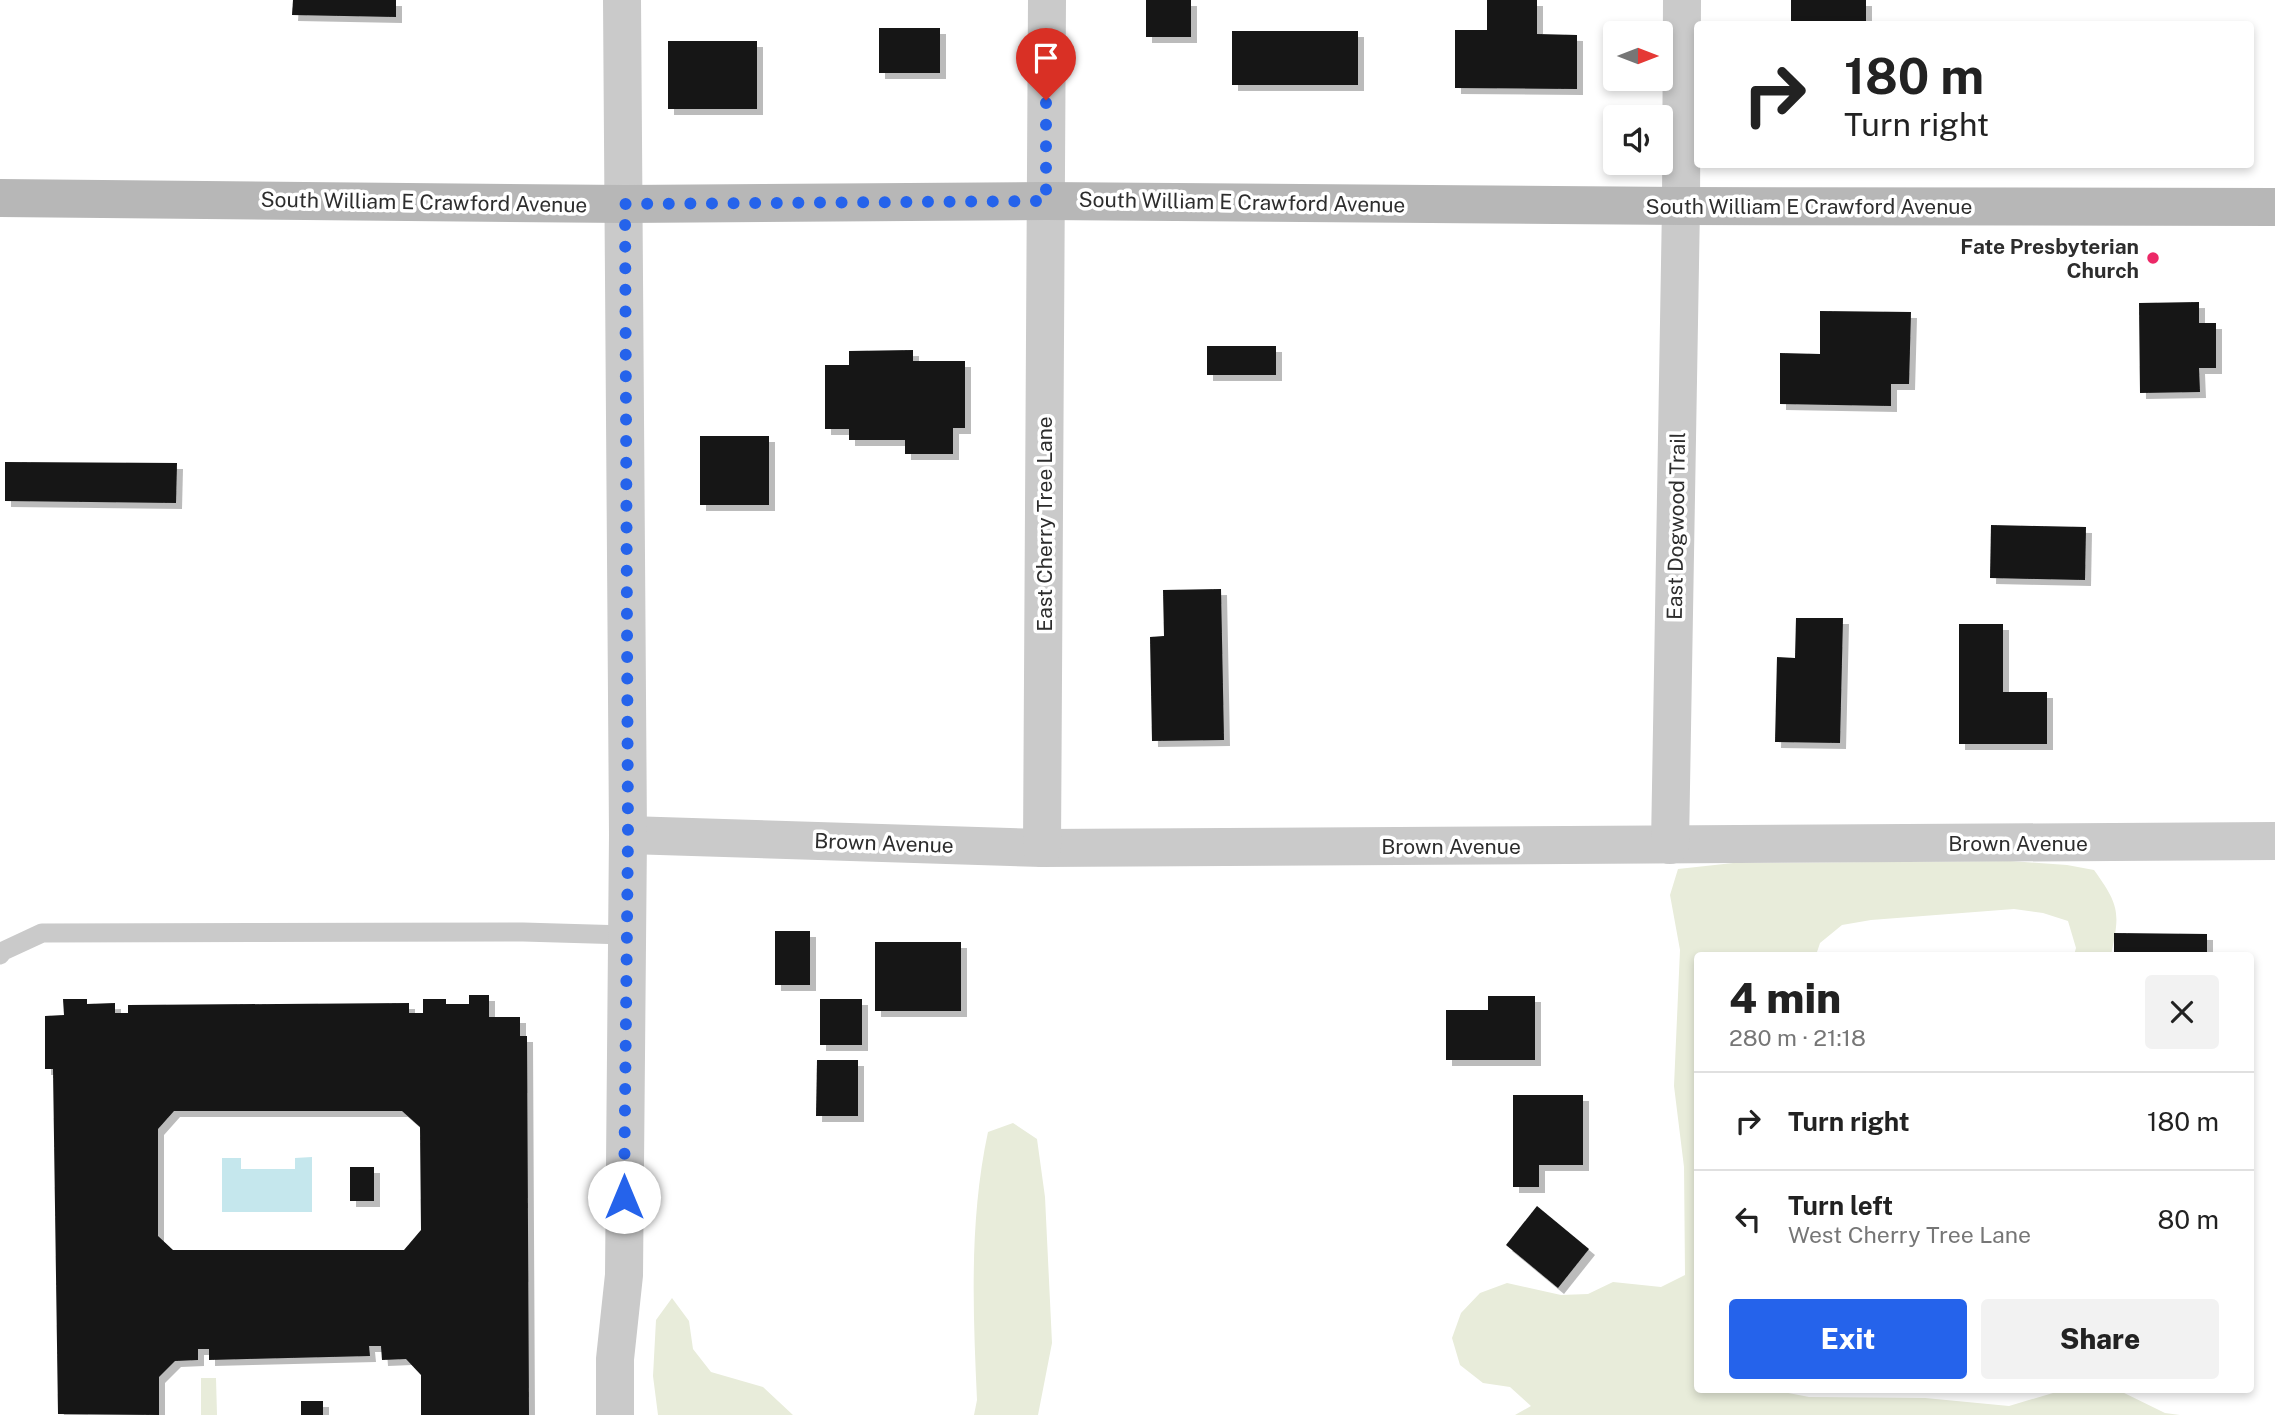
<!DOCTYPE html>
<html lang="en">
<head>
<meta charset="utf-8">
<style>
  body { margin:0; font-family:"Public Sans",sans-serif; background:#f2f2f2; color:#222; height:100vh; display:flex; flex-direction:column; font-size:26px; white-space:nowrap }
  * { box-sizing:border-box; margin:0 }
  p { font-size:23px; color:#767676 }
  .icon { flex:none; width:38px; height:38px; fill:none; stroke:currentColor; stroke-width:2; stroke-linecap:round; stroke-linejoin:round }
  .map { position:relative; flex:1; overflow:hidden }
  .details { position:absolute; left:1694px; top:952px; width:560px; height:441px; display:flex; flex-direction:column; background:#fff; border-radius:7px; box-shadow:0 4px 10px #0003 }
  .details>* { flex:none }
  .guide { position:absolute; left:1694px; top:21px; width:560px; height:147px; border-radius:7px; box-shadow:0 4px 10px #0003; background:#fff; color:#222; overflow:hidden }
  .needle { width:46px; rotate:90deg }
  .buttons { position:absolute; left:1603px; top:21px; display:grid; gap:14px }
  .buttons a { display:grid; place-items:center; width:70px; height:70px; border-radius:7px; background:#fff; box-shadow:0 4px 10px #0003; font-size:35px }
  .pin { position:absolute; display:grid; place-items:center; width:60px; height:60px; color:#fff; margin:-72px -30px; border-radius:50% 50% 50% 0; rotate:-45deg; box-shadow:0 0 7px #0007 }
  .pin .icon { rotate:45deg }
  .me { position:absolute; width:77px; margin:-38px; rotate:0deg; stroke-linejoin:round; filter:drop-shadow(0 0 5px #0008) }
  .turn { display:flex; align-items:center; gap:24px; height:147px; padding:0 35px; font-size:32px }
  .turn .icon { width:91px; height:91px; stroke-width:2.5 }
  .turn b { display:block; font-size:49px; line-height:60px }
  .round { display:grid; place-items:center; flex:none; width:74px; height:74px; border-radius:7px; background:#f2f2f2 }
  .overview { display:flex; align-items:center; justify-content:space-between; height:119px; padding:0 35px }
  h1 { font-size:42px; font-weight:800; line-height:52px }
  .action { display:flex; gap:14px; margin-top:auto; padding:14px 35px }
  .action a { flex:1; height:80px; border-radius:7px; background:#2563eb; color:#fff; font-size:28px; font-weight:800; line-height:80px; text-align:center }
  .action a+a { background:#f2f2f2; color:#222 }
  ul { padding:0; list-style:none }
  li { display:flex; align-items:center; gap:21px; height:98px; padding:0 35px; border-top:2px solid #e0e0e0 }
  li div { flex:1 }
  li b { display:block; font-size:26px }
  li em { font-style:normal }
  .map>svg:first-child { display:block }
  .green { fill:#e8ecda }
  .water { fill:#c5e7ed }
  .building { fill:#141414; fill-rule:evenodd; filter:url(#shadow) }
  .lines { fill:none; stroke-linecap:round; stroke-linejoin:round }
  .lane { stroke:#cacaca; stroke-width:19 }
  .street { stroke:#cacaca; stroke-width:38 }
  .secondary { stroke:#b7b7b7; stroke-width:38 }
  .route { stroke:#2563eb; stroke-width:12; stroke-dasharray:0 21.6 }
  .poi-dot { fill:#ec2867; stroke:#fff; stroke-width:2.5 }
  .labels { text-anchor:middle; dominant-baseline:central; stroke-width:7; stroke-linejoin:round; paint-order:stroke }
  .street-label { font-size:21px; fill:#2d2d2d; stroke:#fff }
  .poi-label { font-size:21px; font-weight:bold; fill:#2d2d2d; stroke:#fff; text-anchor:end }
</style>
</head>
<body>
<div class="map">
<svg width="2275" height="1415" viewBox="0 0 2275 1415">
  <defs>
    <filter id="shadow"><feDropShadow dx="6" dy="6" stdDeviation="0" flood-color="#0004"/></filter>
  </defs>
  <rect width="100%" height="100%" fill="#fff"/>
  <g class="green">
    <path d="M 2011,861 L 2067,865 L 2094,870 C 2120,906 2120,913 2111,955 L 2074,955 L 2076,948 L 2068,921 L 2043,913 L 2014,909 L 1871,920 L 1842,925 L 1820,943 L 1816,955 L 1698,956 L 1698,1390 L 1773,1390 L 1809,1397 L 1925,1398 L 2009,1406 L 2063,1390 L 2118,1390 L 2165,1413 L 2180,1415 L 1515,1415 L 1531,1406 L 1510,1387 L 1483,1383 L 1460,1365 L 1452,1338 L 1461,1313 L 1480,1293 L 1507,1283 L 1561,1295 L 1588,1294 L 1613,1282 L 1661,1287 L 1685,1275 L 1684,1167 L 1674,1086 L 1680,950 L 1670,895 L 1678,869 L 1733,863 Z"/>
    <path d="M 1013,1123 L 1037,1139 L 1045,1197 L 1052,1343 L 1038,1415 L 974,1415 L 977,1400 C 973,1311 969,1220 988,1132 Z"/>
    <polygon points="672,1298 689,1321 693,1349 711,1372 763,1387 793,1415 658,1415 653,1376 656,1320"/>
    <polygon points="201,1378 216,1378 217,1415 201,1415"/>
  </g>
  <polygon class="water" points="312,1157 312,1212 222,1212 222,1158 241,1158 241,1169 295,1169 295,1158"/>
  <g class="building">
    <polygon points="293,0 396,0 396,17 292,15"/>
    <rect x="1146" y="0" width="45" height="37"/>
    <polygon points="1487,0 1537,0 1537,34 1577,35 1577,89 1455,88 1455,30 1487,30"/>
    <rect x="1791" y="0" width="75" height="24"/>
    <rect x="879" y="28" width="61" height="45"/>
    <rect x="1232" y="31" width="126" height="54"/>
    <rect x="668" y="41" width="89" height="68"/>
    <polygon points="2199,302 2199,323 2216,323 2216,368 2199,368 2200,392 2140,393 2139,303"/>
    <polygon points="1820,311 1911,312 1909,384 1891,384 1891,406 1780,404 1780,353 1820,354"/>
    <rect x="1207" y="346" width="69" height="29"/>
    <polygon points="913,350 913,361 965,361 965,428 953,428 953,454 905,454 905,440 849,440 849,429 825,429 825,365 849,365 849,351"/>
    <rect x="700" y="436" width="69" height="69"/>
    <polygon points="5,462 177,463 176,503 5,501"/>
    <polygon points="1991,525 2086,527 2085,580 1990,578"/>
    <polygon points="1221,589 1224,740 1152,741 1150,637 1164,636 1163,590"/>
    <polygon points="1796,618 1843,618 1840,743 1775,742 1777,657 1795,658"/>
    <polygon points="1959,624 2003,624 2003,692 2047,692 2047,744 1959,744"/>
    <rect x="775" y="931" width="35" height="54"/>
    <polygon points="2114,933 2207,934 2207,956 2114,956"/>
    <rect x="875" y="942" width="86" height="69"/>
    <path d="M 469,995 L 489,995 L 489,1017 L 520,1017 L 520,1036 L 527,1036 L 529,1415 L 421,1415 L 421,1375 L 406,1359 L 382,1360 L 381,1346 L 369,1346 L 370,1356 L 209,1360 L 209,1349 L 198,1349 L 198,1360 L 175,1361 L 159,1377 L 159,1415 L 58,1414 L 53,1069 L 45,1069 L 45,1016 L 64,1015 L 63,999 L 87,999 L 87,1004 L 115,1003 L 115,1013 L 128,1013 L 128,1005 L 409,1003 L 409,1013 L 423,1013 L 423,999 L 446,999 L 446,1004 L 469,1004 ZM 174,1111 L 402,1111 L 420,1127 L 421,1230 L 404,1250 L 173,1250 L 158,1236 L 158,1129 Z"/>
    <polygon points="1488,996 1535,996 1535,1060 1446,1060 1446,1010 1488,1010"/>
    <rect x="820" y="999" width="42" height="46"/>
    <polygon points="817,1060 858,1060 858,1116 816,1116"/>
    <polygon points="1513,1095 1583,1095 1583,1165 1539,1165 1539,1187 1513,1187"/>
    <rect x="350" y="1167" width="24" height="34"/>
    <polygon points="1537,1206 1589,1249 1558,1288 1506,1245"/>
    <rect x="301" y="1401" width="22" height="14"/>
  </g>
  <g class="lines">
    <polyline class="lane" points="0,955 3,951 42,933 523,932 626,935"/>
    <g class="street">
      <polyline points="628,835 1042,848 2275,841"/>
      <polyline points="1670,845 1681,206 1682,0"/>
      <polyline points="1042,848 1047,0"/>
      <polyline points="615,1415 615,1359 624,1275 628,835 622,0"/>
    </g>
    <polyline class="secondary" points="0,198 625,204 1046,201 1681,206 2275,207"/>
  </g>
  <g class="lines">
    <polyline class="route" points="624,1197 628,835 625,204 1046,201 1046,100"/>
  </g>
  <circle class="poi-dot" cx="2153" cy="258" r="7"/>
  <g class="labels">
    <g class="street-label">
      <text transform="translate(424 202) rotate(1)">South William E Crawford Avenue</text>
      <text transform="translate(1242 202) rotate(1)">South William E Crawford Avenue</text>
      <text x="1809" y="206">South William E Crawford Avenue</text>
      <text transform="translate(1044 524) rotate(-90)">East Cherry Tree Lane</text>
      <text transform="translate(1676 526) rotate(-89)">East Dogwood Trail</text>
      <text transform="translate(884 843) rotate(2)">Brown Avenue</text>
      <text x="2018" y="843">Brown Avenue</text>
      <text x="1451" y="846">Brown Avenue</text>
    </g>
    <g class="poi-label">
      <text x="2139" y="246">Fate Presbyterian<tspan x="2139" dy="24">Church</tspan></text>
    </g>
  </g>
</svg>
<div class="buttons">
<a><svg class="needle" viewBox="-14 -14 28 28"><path d="M0-13l5 13h-10z" fill="#e53935"/><path d="M0 13l5-13h-10z" fill="#767676"/></svg></a>
<a><svg class="icon" aria-label="sound" viewBox="0 0 24 24"><path d="M4 9h4l5-4v14l-5-4H4zM17 9q2 3 0 6"/></svg></a>
</div>
<div class="pin" style="left:1046px;top:100px;background:#d93025"><svg class="icon" aria-label="arrive" viewBox="0 0 24 24"><path d="M6 21V4h12l-3 4 3 4H6"/></svg></div>
<svg class="me" style="left:624px;top:1197px" viewBox="-20 -20 40 40"><circle r="19" fill="#fff"/><path d="M0-13L10 11 0 6-10 11z" fill="#2563eb"/></svg>
<div class="guide">
<div class="turn"><svg class="icon" aria-label="right" viewBox="0 0 24 24"><path d="M7 20v-9h11M14 6l5 5-5 5"/></svg><div><b>180 m</b>Turn right</div></div>
</div>
<section class="details">
<div class="overview"><div><h1>4 min</h1><p>280 m · 21:18</p></div><a class="round"><svg class="icon" aria-label="close" viewBox="0 0 24 24"><path d="M6 6l12 12M18 6L6 18"/></svg></a></div>
<ul>
<li><svg class="icon" aria-label="right" viewBox="0 0 24 24"><path d="M7 20v-9h11M14 6l5 5-5 5"/></svg><div><b>Turn right</b></div><em>180 m</em></li>
<li><svg class="icon" aria-label="left" viewBox="0 0 24 24"><path d="M17 20v-9H6M10 6l-5 5 5 5"/></svg><div><b>Turn left</b><p>West Cherry Tree Lane</p></div><em>80 m</em></li>
</ul>
<div class="action"><a>Exit</a><a>Share</a></div>
</section>
</div>
</body>
</html>
